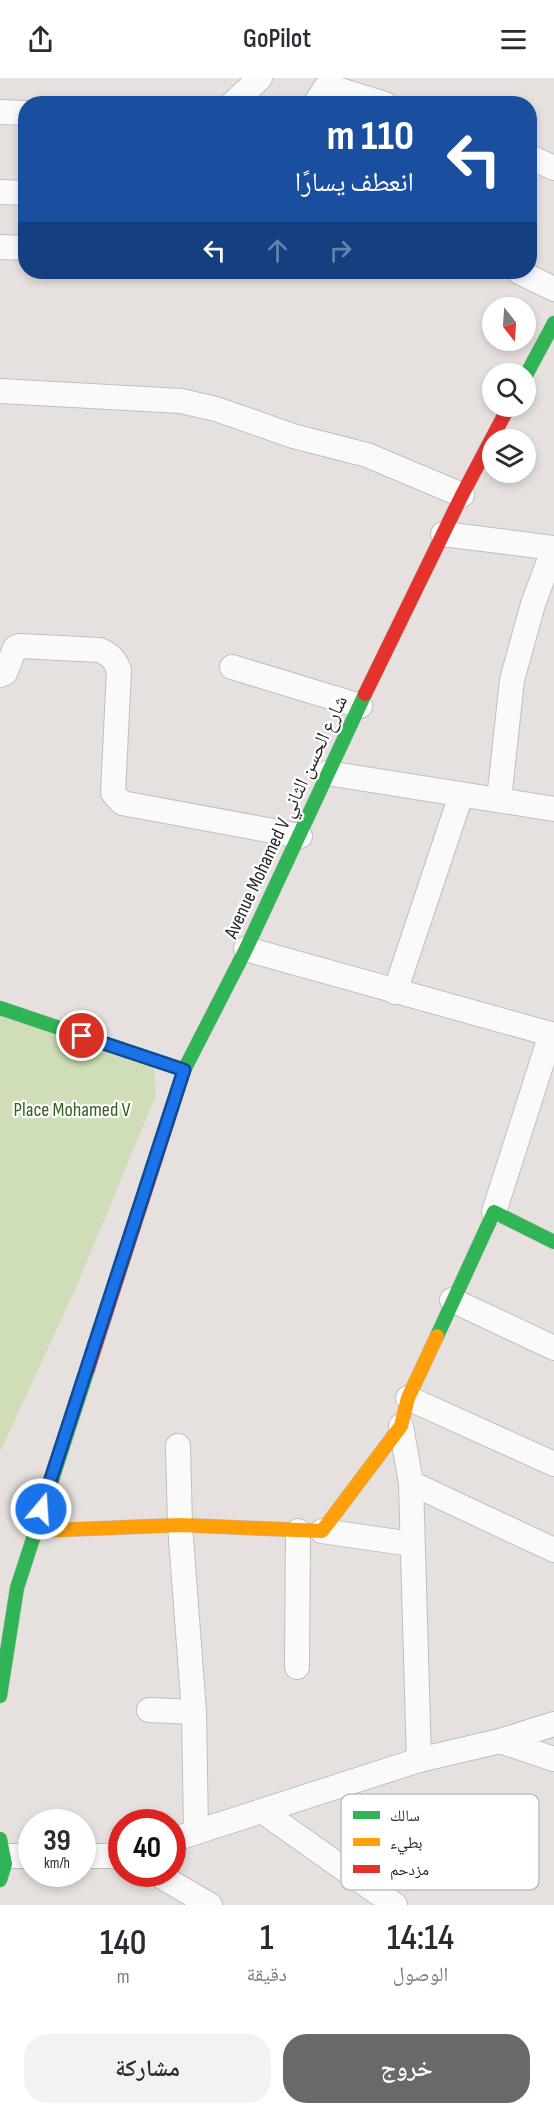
<!DOCTYPE html>
<html lang="ar">
<head>
<meta charset="utf-8">
<style>
  body { margin:0; font-family:"Sofia Sans Condensed","Noto Naskh Arabic",sans-serif; background:#f2f2f3; color:#2b2b33; direction:rtl; height:100vh; display:flex; flex-direction:column; font-size:22px; white-space:nowrap }
  * { box-sizing:border-box; margin:0 }
  p { font-size:20px; color:#7c7c81 }
  .icon { flex:none; width:33px; height:33px; fill:none; stroke:currentColor; stroke-width:2; stroke-linecap:round; stroke-linejoin:round }
  .map { position:relative; height:1827px; overflow:hidden; direction:ltr }
  .sheet { display:flex; flex-direction:column; background:#fff; flex:1 }
  .sheet>* { flex:none }
  .top-card { position:absolute; left:18px; top:18px; width:519px; height:183px; border-radius:24px; box-shadow:0 3px 9px #0003; direction:rtl; background:#1a4fa0; color:#fff; overflow:hidden }
  .needle { width:39px; rotate:163deg }
  .buttons { position:absolute; left:482px; top:219px; display:grid; gap:12px }
  .buttons a { display:grid; place-items:center; width:54px; height:54px; border-radius:50%; background:#fff; box-shadow:0 3px 9px #0003; font-size:30px }
  .speed { position:absolute; left:18px; top:1731px; display:flex; gap:12px; font-size:30px; font-weight:700; text-align:center }
  .speed>* { display:grid; place-content:center; width:78px; height:78px; border-radius:50%; background:#fff; box-shadow:0 3px 9px #0003; line-height:1 }
  .speed small { font-size:15px; font-weight:400 }
  .speed .limit { border:9px solid #d22; background:#fff; color:#111 }
  .pin { position:absolute; display:grid; place-items:center; width:51px; height:51px; color:#fff; margin:-26px; border:3px solid #fff; border-radius:50%; box-shadow:0 2px 6px #0007 }
  .me { position:absolute; width:66px; margin:-33px; rotate:18deg; stroke-linejoin:round; filter:drop-shadow(0 0 4px #0008) }
  .turn { display:flex; align-items:center; gap:21px; height:126px; padding:0 24px; font-size:27px }
  .turn .icon { width:78px; height:78px; stroke-width:2.5 }
  .turn b { display:block; font-size:42px; line-height:51px }
  .lanes { display:flex; align-items:center; height:57px; padding:0 24px; background:#0003; justify-content:center; gap:30px; direction:ltr }
  .lanes .off { opacity:.35 }
  .eta { display:flex; justify-content:space-evenly; align-items:center; height:102px; text-align:center }
  .eta b { font-size:36px; font-weight:600; line-height:42px }
  .button { display:flex; gap:12px; margin-top:auto; padding:12px 24px }
  .button a { flex:1; height:69px; border-radius:24px; background:#6a6968; color:#fff; font-size:24px; font-weight:600; line-height:69px; text-align:center }
  .button a+a { background:#f2f2f3; color:#2b2b33 }
  header { display:flex; justify-content:space-between; align-items:center; height:78px; padding:0 24px; background:#fff; font-size:27px; font-weight:600 }
  .map>svg:first-child { display:block }
  .green { fill:#cfdeb9 }
  .lines { fill:none; stroke-linecap:round; stroke-linejoin:round }
  .street-casing { stroke:#c0bfbf; stroke-width:26 }
  .fast-casing { stroke:#c0bfbf; stroke-width:15 }
  .slow-casing { stroke:#c0bfbf; stroke-width:15 }
  .jam-casing { stroke:#c0bfbf; stroke-width:15 }
  .street { stroke:#fbfafa; stroke-width:24 }
  .fast { stroke:#30b455; stroke-width:14 }
  .slow { stroke:#ff9f0a; stroke-width:14 }
  .jam { stroke:#e5322d; stroke-width:14 }
  .route-casing { stroke:#114b97; stroke-width:15 }
  .route { stroke:#1a73e8; stroke-width:10 }
  .labels { text-anchor:middle; dominant-baseline:central; stroke-width:4.5; stroke-linejoin:round; paint-order:stroke }
  .street-label { font-size:20px; fill:#282828; stroke:#fff }
  .park-label { font-size:20px; fill:#375d1f; stroke:#fff }
  .key { fill:#fff; stroke:#bebebe; stroke-width:1.5 }
  .key-label { font-size:16px; fill:#282828 }
</style>
</head>
<body>
<header><svg class="icon" aria-label="menu" viewBox="0 0 24 24"><path d="M4 6h16M4 12h16M4 18h16"/></svg>GoPilot<svg class="icon" aria-label="share" viewBox="0 0 24 24"><path d="M12 15V3M7 8l5-5 5 5M5 13v7h14v-7"/></svg></header>
<div class="map">
<svg width="554" height="1827" viewBox="0 0 554 1827">
  <rect width="100%" height="100%" fill="#e6e1de"/>
  <polygon class="green" points="0,938 154,988 156,1017 78,1205 0,1374"/>
  <g class="lines">
    <defs>
      <g id="street">
        <polyline points="232,26 260,0"/>
        <polyline points="315,26 327,8 385,26"/>
        <polyline points="0,34 26,35"/>
        <polyline points="530,79 554,90"/>
        <polyline points="0,114 26,115"/>
        <polyline points="0,169 26,170"/>
        <polyline points="519,194 554,211"/>
        <polyline points="0,313 181,323 216,331 293,358 367,377 462,417"/>
        <polyline points="443,456 554,470"/>
        <polyline points="232,589 360,628"/>
        <path d="M 0,597 L 5,595 L 15,570 L 20,568 L 100,572 C 110,577 115,581 119,592 L 113,715 L 122,725 L 300,758"/>
        <polyline points="327,695 554,731"/>
        <polyline points="499,722 512,602 533,526 554,470"/>
        <polyline points="246,871 554,957"/>
        <polyline points="395,914 461,717"/>
        <polyline points="494,1134 551,956"/>
        <polyline points="452,1222 554,1270"/>
        <polyline points="408,1320 554,1386"/>
        <polyline points="401,1348 411,1405 554,1472"/>
        <polyline points="178,1368 180,1447 194,1634 196,1753"/>
        <polyline points="411,1405 419,1682"/>
        <polyline points="322,1453 412,1466"/>
        <polyline points="297,1589 298,1453"/>
        <polyline points="149,1632 194,1634"/>
        <polyline points="500,1663 554,1681"/>
        <polyline points="262,1733 395,1827"/>
        <polyline points="172,1762 419,1682 500,1663 554,1646"/>
        <polyline points="6,1778 32,1778"/>
        <polyline points="82,1778 122,1778"/>
        <polyline points="157,1796 210,1827"/>
      </g>
      <g id="fast">
        <polyline points="525,299 554,245"/>
        <polyline points="0,930 184,992"/>
        <polyline points="172,1030 184,992 246,871 365,616"/>
        <polyline points="437,1258 494,1134 554,1164"/>
        <polyline points="0,1618 17,1510 88,1291"/>
        <polyline points="0,1761 5,1786 0,1802"/>
      </g>
      <polyline id="slow" points="34,1453 180,1447 322,1453 401,1348 408,1320 437,1258"/>
      <g id="jam">
        <polyline points="365,616 462,417 509,328"/>
        <polyline points="88,1291 172,1030"/>
      </g>
    </defs>
    <use href="#street" class="street-casing"/>
    <use href="#fast" class="fast-casing"/>
    <use href="#slow" class="slow-casing"/>
    <use href="#jam" class="jam-casing"/>
    <use href="#street" class="street"/>
    <use href="#fast" class="fast"/>
    <use href="#slow" class="slow"/>
    <use href="#jam" class="jam"/>
  </g>
  <g class="lines">
    <defs>
      <polyline id="route" points="41,1431 184,992 82,958"/>
    </defs>
    <use href="#route" class="route-casing"/>
    <use href="#route" class="route"/>
  </g>
  <g class="labels">
    <g class="street-label">
      <text transform="translate(286 739) rotate(-65)">Avenue Mohamed V شارع الحسن الثاني</text>
    </g>
    <g class="park-label">
      <text x="72" y="1032">Place Mohamed V</text>
    </g>
  </g>
  <rect x="341" y="1716" width="198" height="96" rx="9" class="key"/>
  <rect x="353" y="1733" width="27" height="8" fill="#30b455"/>
  <rect x="353" y="1760" width="27" height="8" fill="#ff9f0a"/>
  <rect x="353" y="1787" width="27" height="8" fill="#e5322d"/>
  <g class="key-label">
    <text x="390" y="1743">سالك</text>
    <text x="390" y="1770">بطيء</text>
    <text x="390" y="1797">مزدحم</text>
  </g>
</svg>
<div class="buttons">
<a><svg class="needle" viewBox="-14 -14 28 28"><path d="M0-13l5 13h-10z" fill="#e53935"/><path d="M0 13l5-13h-10z" fill="#7c7c81"/></svg></a>
<a><svg class="icon" aria-label="search" viewBox="0 0 24 24"><circle cx="10" cy="10" r="6"/><path d="M15 15l6 6"/></svg></a>
<a><svg class="icon" aria-label="layers" viewBox="0 0 24 24"><path d="M12 4l9 5-9 5-9-5zM3 14l9 5 9-5"/></svg></a>
</div>
<div class="speed"><div>39<small>km/h</small></div><div class="limit">40</div></div>
<div class="pin" style="left:82px;top:958px;background:#d93025"><svg class="icon" aria-label="arrive" viewBox="0 0 24 24"><path d="M6 21V4h12l-3 4 3 4H6"/></svg></div>
<svg class="me" style="left:41px;top:1431px" viewBox="-20 -20 40 40"><circle r="17" fill="#1a73e8" stroke="#fff" stroke-width="3"/><path d="M0-11L8 9 0 5-8 9z" fill="#fff"/></svg>
<div class="top-card">
<div class="turn"><svg class="icon" aria-label="left" viewBox="0 0 24 24"><path d="M17 20v-9H6M10 6l-5 5 5 5"/></svg><div><b>110 m</b>انعطف يسارًا</div></div>
<div class="lanes"><svg class="icon" aria-label="left" viewBox="0 0 24 24"><path d="M17 20v-9H6M10 6l-5 5 5 5"/></svg><svg class="icon off" aria-label="ahead" viewBox="0 0 24 24"><path d="M12 20V5M6 11l6-6 6 6"/></svg><svg class="icon off" aria-label="right" viewBox="0 0 24 24"><path d="M7 20v-9h11M14 6l5 5-5 5"/></svg></div>
</div>
</div>
<section class="sheet">
<div class="eta">
<div><b>14:14</b><p>الوصول</p></div>
<div><b>1</b><p>دقيقة</p></div>
<div><b>140</b><p>m</p></div>
</div>
<div class="button"><a>خروج</a><a>مشاركة</a></div>
</section>
</body>
</html>
